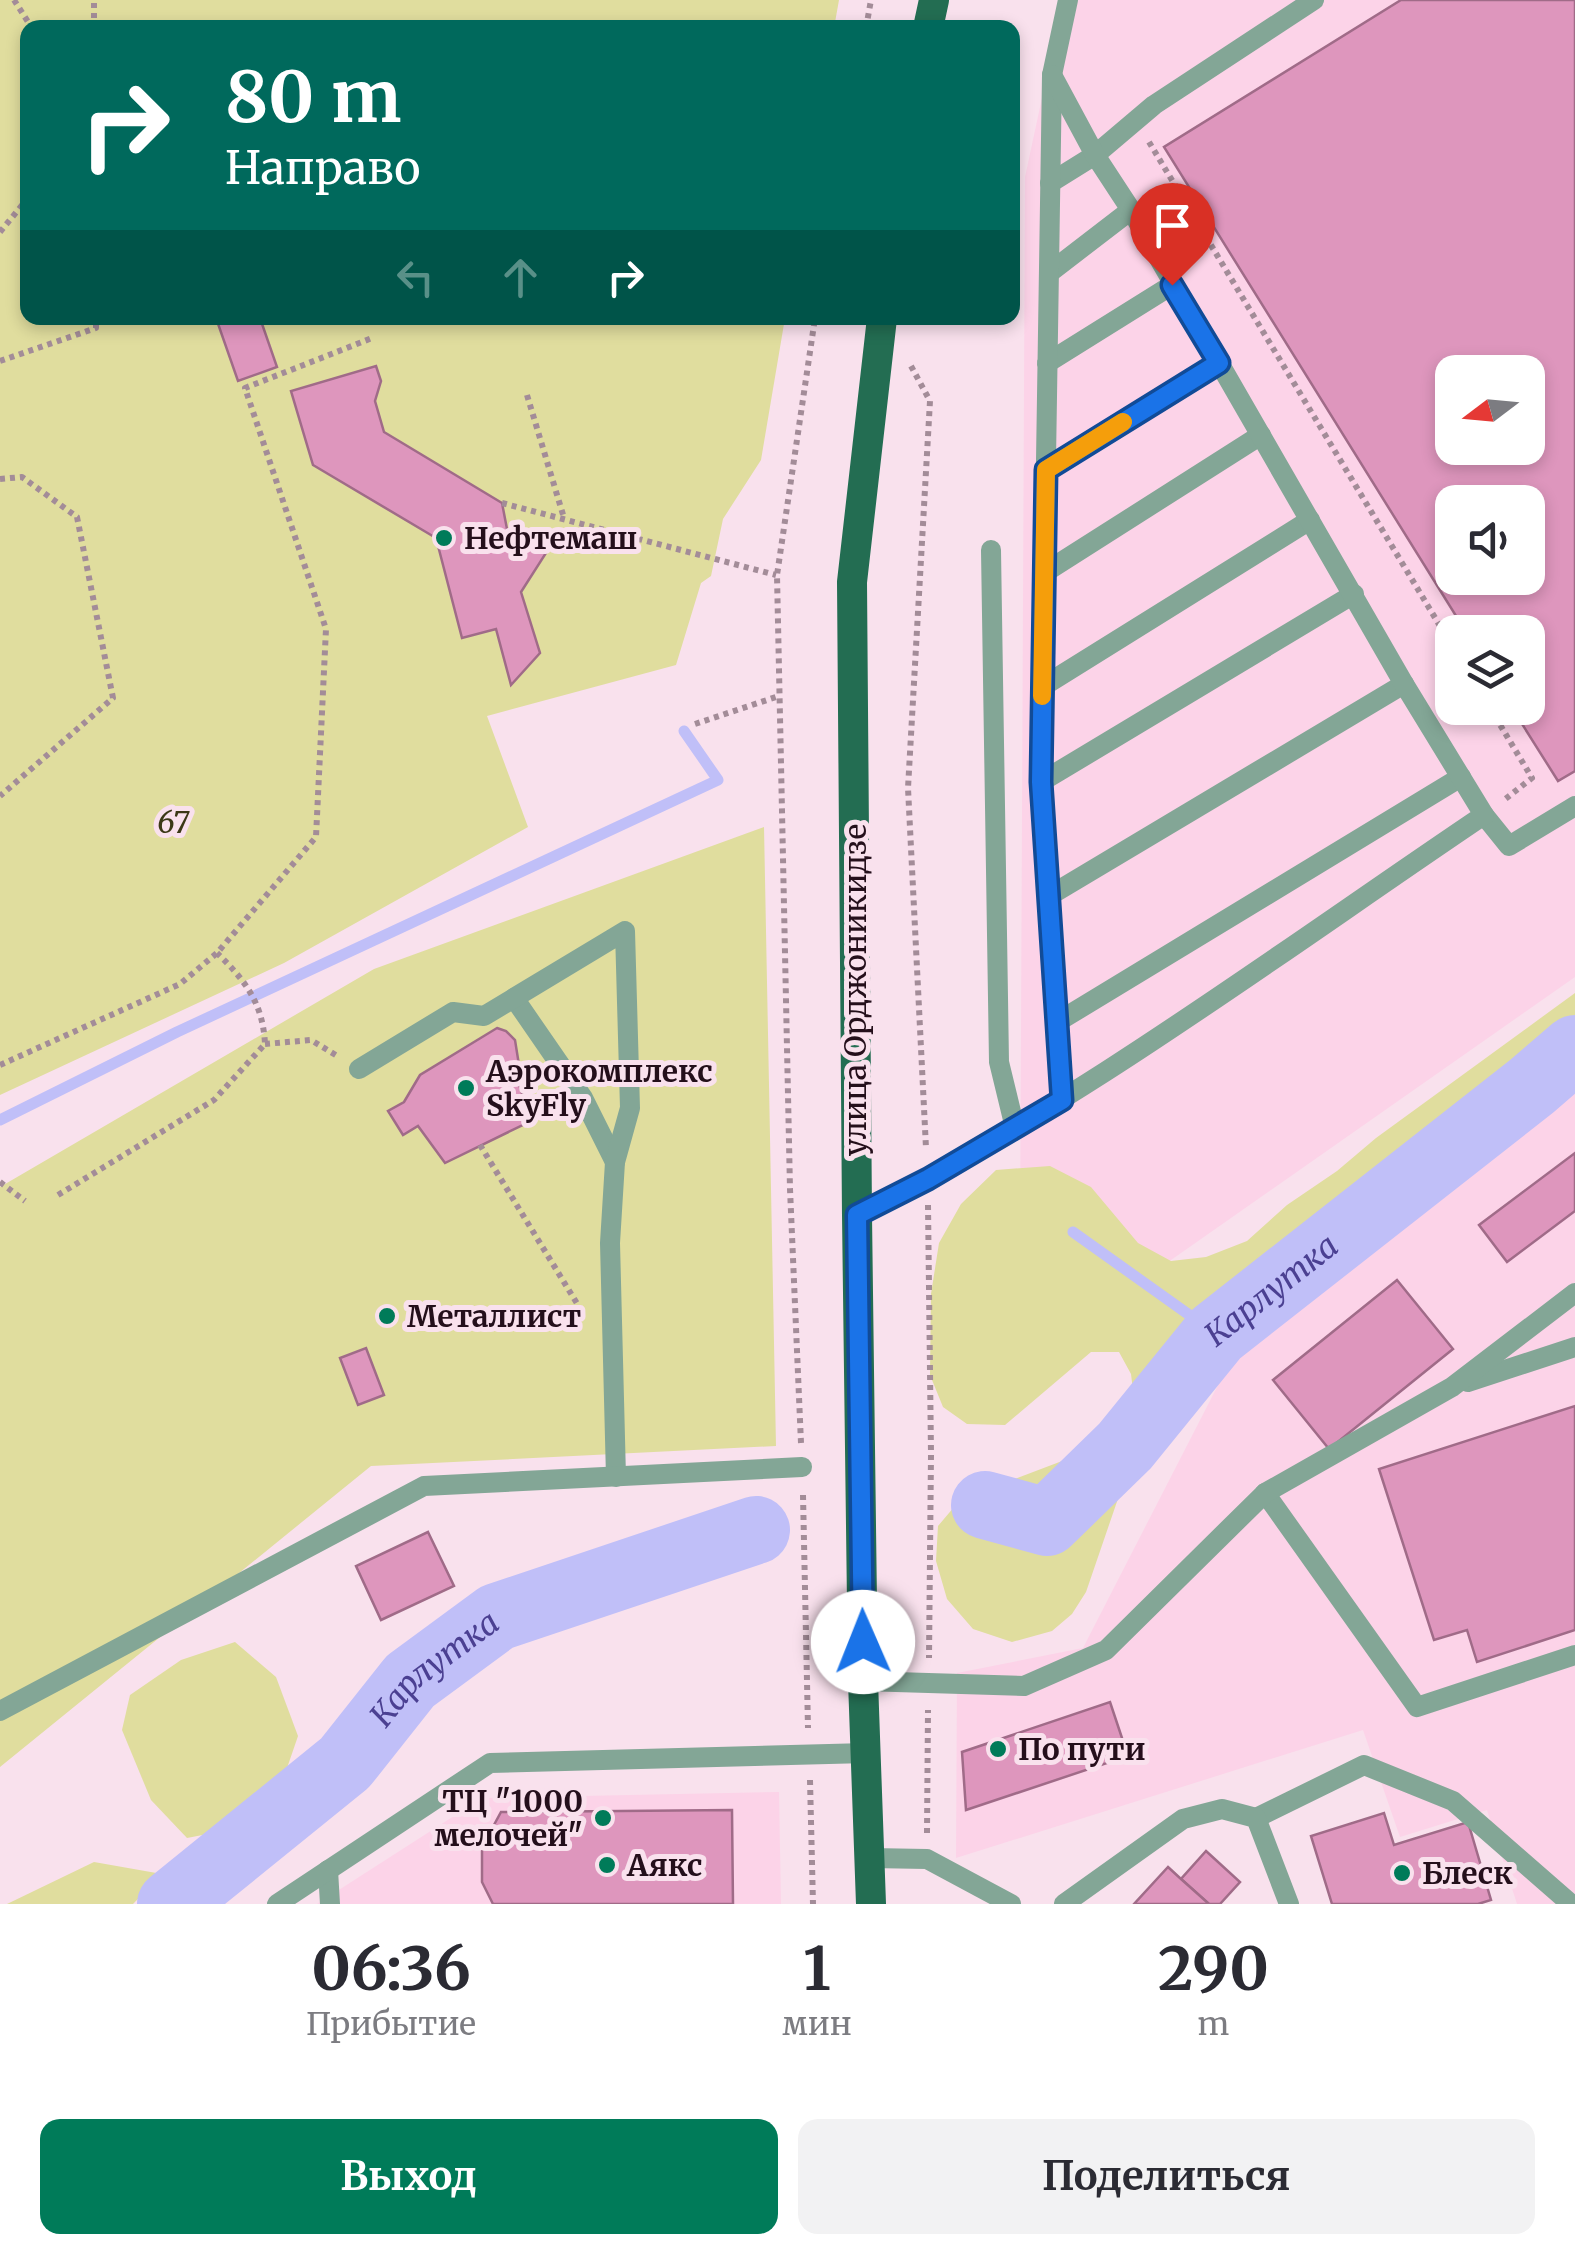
<!DOCTYPE html>
<html lang="ru">
<head>
<meta charset="utf-8">
<style>
  body { margin:0; font-family:Merriweather,serif; background:#f2f2f3; color:#2b2b33; height:100vh; display:flex; flex-direction:column; font-size:38px; white-space:nowrap }
  * { box-sizing:border-box; margin:0 }
  p { font-size:32px; color:#7c7c81 }
  .icon { flex:none; width:55px; height:55px; fill:none; stroke:currentColor; stroke-width:2; stroke-linecap:round; stroke-linejoin:round }
  .map { position:relative; height:1904px; overflow:hidden }
  .side { display:flex; flex-direction:column; background:#fff; flex:1 }
  .side>* { flex:none }
  .top-card { position:absolute; left:20px; top:20px; width:1000px; height:305px; border-radius:20px; box-shadow:0 5px 15px #0003; background:#00695c; color:#fff; overflow:hidden }
  .needle { width:65px; rotate:254deg }
  .buttons { position:absolute; left:1435px; top:355px; display:grid; gap:20px }
  .buttons a { display:grid; place-items:center; width:110px; height:110px; border-radius:20px; background:#fff; box-shadow:0 5px 15px #0003; font-size:50px }
  .pin { position:absolute; display:grid; place-items:center; width:85px; height:85px; color:#fff; margin:-102px -42px; border-radius:50% 50% 50% 0; rotate:-45deg; box-shadow:0 0 10px #0007 }
  .pin .icon { rotate:45deg }
  .me { position:absolute; width:110px; margin:-55px; rotate:359deg; stroke-linejoin:round; filter:drop-shadow(0 0 8px #0008) }
  .turn { display:flex; align-items:center; gap:35px; height:210px; padding:0 40px; font-size:45px }
  .turn .icon { width:130px; height:130px; stroke-width:2.5 }
  .turn b { display:block; font-size:70px; line-height:85px }
  .lanes { display:flex; align-items:center; height:95px; padding:0 40px; background:#0003; justify-content:center; gap:50px; direction:ltr }
  .lanes .off { opacity:.35 }
  .eta { display:flex; justify-content:space-evenly; align-items:center; height:170px; text-align:center }
  .eta b { font-size:60px; font-weight:700; line-height:70px }
  .button { display:flex; gap:20px; margin-top:auto; padding:20px 40px }
  .button a { flex:1; height:115px; border-radius:20px; background:#007b59; color:#fff; font-size:40px; font-weight:700; line-height:115px; text-align:center }
  .button a+a { background:#f2f2f3; color:#2b2b33 }
  .map>svg:first-child { display:block }
  .built { fill:#fcd3e8; fill-rule:evenodd }
  .green { fill:#e0dd9e }
  .lines { fill:none; stroke-linecap:round; stroke-linejoin:round }
  .stream { stroke:#c0bff8; stroke-width:11 }
  .river { stroke:#c0bff8; stroke-width:68 }
  .building { fill:#de96bd; stroke:#a06b88; stroke-width:2.5; fill-rule:evenodd }
  .path { stroke:#a38c98; stroke-width:6; stroke-dasharray:5 5; stroke-linecap:butt }
  .lane { stroke:#83a696; stroke-width:20 }
  .primary { stroke:#236d52; stroke-width:30 }
  .route-casing { stroke:#114b97; stroke-width:25 }
  .route { stroke:#1a73e8; stroke-width:18 }
  .slow { stroke:#f59e0b; stroke-width:18 }
  .poi-dot { fill:#007b59; stroke:#f9e1ed; stroke-width:4 }
  .labels { text-anchor:middle; dominant-baseline:central; stroke-width:10; stroke-linejoin:round; paint-order:stroke }
  .poi-label { font-size:30px; font-weight:bold; fill:#240f1b; stroke:#f9e1ed; text-anchor:start }
  .park-label { font-size:30px; font-style:italic; fill:#3b3816; stroke:#f9e1ed }
  .street-label { font-size:30px; fill:#240f1b; stroke:#f9e1ed }
  .water-label { font-size:32px; font-style:italic; fill:#4b4092; stroke:#f9e1ed }
</style>
</head>
<body>
<div class="map">
<svg width="1575" height="1904" viewBox="0 0 1575 1904">
  <rect width="100%" height="100%" fill="#f9e1ed"/>
  <g class="built">
    <path d="M 1063,0 L 1575,0 L 1575,977 L 1104,1307 L 1020,1242 L 1025,177 ZM 1452,372 L 1528,372 L 1528,448 L 1452,448 ZM 1452,502 L 1528,502 L 1528,578 L 1452,578 ZM 1452,632 L 1528,632 L 1528,708 L 1452,708 Z"/>
    <polygon points="1575,1089 1575,1904 1517,1904 1487,1810 1400,1837 1363,1730 956,1858 957,1673 1083,1648 1234,1354 1554,1109"/>
    <polygon points="779,1792 781,1904 317,1904 482,1798"/>
  </g>
  <g class="green">
    <polygon points="0,0 839,0 834,28 28,28 28,318 785,318 761,460 723,519 711,576 701,583 676,665 487,716 528,827 284,963 0,1095"/>
    <polygon points="764,827 776,1446 371,1466 0,1767 0,1187 374,969"/>
    <polygon points="1575,993 1575,1089 1554,1109 1234,1354 1145,1450 1122,1487 1086,1592 1072,1614 1052,1631 1012,1642 973,1629 947,1599 936,1561 938,1526 960,1500 1070,1458 1118,1419 1134,1398 1131,1374 1119,1352 1091,1352 1005,1425 967,1424 943,1407 930,1375 931,1294 939,1243 961,1204 996,1170 1050,1166 1091,1187 1138,1243 1171,1261 1206,1257 1247,1241 1287,1205 1337,1171 1376,1138"/>
    <polygon points="235,1642 276,1677 298,1736 286,1771 241,1819 218,1832 187,1838 151,1800 122,1730 130,1695 181,1660"/>
    <polygon points="94,1862 162,1874 133,1904 7,1904"/>
  </g>
  <g class="lines">
    <g class="stream">
      <polyline points="0,1120 177,1032 718,780 684,731"/>
      <polyline points="1073,1232 1216,1334"/>
    </g>
    <g class="river">
      <path id="s1" d="M 985,1505 L 1047,1522 L 1125,1446 L 1216,1334 L 1532,1086 L 1575,1049"/>
      <path id="s2" d="M 171,1904 L 345,1763 L 410,1681 L 497,1617 L 756,1530"/>
    </g>
  </g>
  <g class="building">
    <path d="M 1401,0 L 1575,0 L 1575,771 L 1558,781 L 1512,708 L 1528,708 L 1528,632 L 1466,632 L 1164,147 ZM 1452,372 L 1528,372 L 1528,448 L 1452,448 ZM 1452,502 L 1528,502 L 1528,578 L 1452,578 Z"/>
    <polygon points="216,318 260,318 277,367 238,381"/>
    <polygon points="376,366 381,381 375,401 384,432 502,503 507,529 546,553 521,592 540,653 511,685 496,629 462,638 436,538 313,465 291,391"/>
    <polygon points="497,1028 506,1031 515,1040 519,1065 514,1069 531,1121 445,1163 418,1126 403,1135 388,1111 404,1102 420,1075"/>
    <polygon points="1575,1153 1575,1211 1507,1262 1479,1225"/>
    <polygon points="1397,1280 1453,1349 1329,1449 1273,1380"/>
    <polygon points="366,1348 384,1395 358,1405 340,1358"/>
    <polygon points="1575,1406 1575,1630 1477,1662 1467,1630 1434,1640 1379,1469"/>
    <polygon points="428,1532 454,1586 381,1620 356,1566"/>
    <polygon points="1110,1702 1128,1756 966,1810 962,1752"/>
    <polygon points="732,1810 733,1904 493,1904 482,1882 482,1847 501,1812"/>
    <polygon points="1384,1813 1394,1845 1468,1822 1491,1900 1478,1904 1332,1904 1311,1836"/>
    <polygon points="1206,1851 1240,1882 1220,1904 1209,1904 1181,1879"/>
    <polygon points="1168,1867 1181,1879 1209,1904 1134,1904"/>
  </g>
  <g class="lines">
    <g class="path">
      <polyline points="14,0 32,28"/>
      <polyline points="94,28 94,0"/>
      <polyline points="866,28 871,0"/>
      <polyline points="1149,142 1452,646"/>
      <polyline points="0,232 28,198"/>
      <polyline points="0,361 96,328 96,318"/>
      <polyline points="911,366 930,401 908,788 926,1148"/>
      <polyline points="527,395 564,518"/>
      <polyline points="0,479 22,477 77,517 113,698 0,796"/>
      <polyline points="502,503 776,575"/>
      <polyline points="1490,708 1532,778 1504,800"/>
      <polyline points="695,724 779,696"/>
      <polyline points="265,1044 311,1040 339,1057"/>
      <polyline points="0,1065 180,984 217,953 316,837 326,629 245,388 372,338"/>
      <polyline points="480,1145 581,1310"/>
      <polyline points="0,1182 25,1201"/>
      <path d="M 58,1195 L 214,1100 L 265,1044 C 263,1004 246,981 217,953"/>
      <polyline points="928,1205 931,1454 929,1658"/>
      <polyline points="801,1443 790,1189 777,575 815,318"/>
      <polyline points="803,1495 808,1728"/>
      <polyline points="810,1780 813,1904"/>
      <polyline points="927,1833 928,1710"/>
    </g>
    <g class="lane">
      <polyline points="1050,183 1095,155 1154,105 1314,0"/>
      <polyline points="1049,273 1131,210"/>
      <polyline points="1047,363 1172,285"/>
      <polyline points="1045,470 1219,363"/>
      <polyline points="991,550 999,1062 1015,1128"/>
      <polyline points="1044,573 1261,435"/>
      <polyline points="1042,687 1310,520"/>
      <polyline points="1041,782 1354,594"/>
      <polyline points="1484,815 1509,846 1575,806"/>
      <polyline points="1049,896 1404,684"/>
      <polyline points="514,998 583,1098 615,1162"/>
      <polyline points="1059,1021 1461,777"/>
      <polyline points="359,1069 453,1012 484,1016 625,931 630,1108 615,1162 610,1243 616,1477"/>
      <polyline points="1062,1100 1041,782 1052,75 1068,0"/>
      <path d="M 857,1215 C 1078,1104 1279,953 1484,815 L 1404,684 L 1131,210 L 1095,155 L 1052,75"/>
      <polyline points="1468,1382 1575,1347"/>
      <polyline points="1265,1493 1417,1707 1575,1655"/>
      <polyline points="863,1681 1024,1686 1106,1650 1265,1493 1452,1387 1575,1293"/>
      <polyline points="0,1711 424,1486 802,1467"/>
      <polyline points="1256,1818 1364,1765 1453,1801 1571,1904"/>
      <polyline points="870,1858 927,1859 1011,1904"/>
      <polyline points="328,1870 330,1904"/>
      <polyline points="277,1904 490,1763 867,1753"/>
      <polyline points="1064,1904 1183,1819 1222,1809 1256,1818 1289,1904"/>
    </g>
    <g class="primary">
      <polyline points="928,28 934,0"/>
      <polyline points="871,1904 863,1681 857,1215 852,582 882,318"/>
    </g>
  </g>
  <g class="lines">
    <defs>
      <polyline id="route" points="863,1642 857,1215 928,1179 1062,1100 1041,782 1046,470 1219,363 1172,285"/>
    </defs>
    <use href="#route" class="route-casing"/>
    <use href="#route" class="route"/>
    <polyline class="slow" points="1042,696 1046,470 1123,422"/>
  </g>
  <g class="poi-dot">
    <circle cx="444" cy="538" r="10"/>
    <circle cx="466" cy="1088" r="10"/>
    <circle cx="387" cy="1316" r="10"/>
    <circle cx="998" cy="1749" r="10"/>
    <circle cx="603" cy="1818" r="10"/>
    <circle cx="607" cy="1865" r="10"/>
    <circle cx="1402" cy="1873" r="10"/>
  </g>
  <g class="labels">
    <g class="poi-label">
      <text x="464" y="538">Нефтемаш</text>
      <text x="486" y="1071">Аэрокомплекс<tspan x="486" dy="34">SkyFly</tspan></text>
      <text x="407" y="1316">Металлист</text>
      <text x="1018" y="1749">По пути</text>
      <text x="583" y="1801" text-anchor="end">ТЦ "1000<tspan x="583" dy="34">мелочей"</tspan></text>
      <text x="627" y="1865">Аякс</text>
      <text x="1422" y="1873">Блеск</text>
    </g>
    <g class="park-label">
      <text x="173" y="822">67</text>
    </g>
    <g class="street-label">
      <text transform="translate(855 990) rotate(-90)">улица Орджоникидзе</text>
    </g>
    <g class="water-label">
      <text stroke="none"><textPath href="#s1" startOffset="388">Карлутка</textPath></text>
      <text stroke="none"><textPath href="#s2" startOffset="355">Карлутка</textPath></text>
    </g>
  </g>
</svg>
<div class="buttons">
<a><svg class="needle" viewBox="-14 -14 28 28"><path d="M0-13l5 13h-10z" fill="#e53935"/><path d="M0 13l5-13h-10z" fill="#7c7c81"/></svg></a>
<a><svg class="icon" aria-label="sound" viewBox="0 0 24 24"><path d="M4 9h4l5-4v14l-5-4H4zM17 9q2 3 0 6"/></svg></a>
<a><svg class="icon" aria-label="layers" viewBox="0 0 24 24"><path d="M12 4l9 5-9 5-9-5zM3 14l9 5 9-5"/></svg></a>
</div>
<div class="pin" style="left:1172px;top:285px;background:#d93025"><svg class="icon" aria-label="arrive" viewBox="0 0 24 24"><path d="M6 21V4h12l-3 4 3 4H6"/></svg></div>
<svg class="me" style="left:863px;top:1642px" viewBox="-20 -20 40 40"><circle r="19" fill="#fff"/><path d="M0-13L10 11 0 6-10 11z" fill="#1a73e8"/></svg>
<div class="top-card">
<div class="turn"><svg class="icon" aria-label="right" viewBox="0 0 24 24"><path d="M7 20v-9h11M14 6l5 5-5 5"/></svg><div><b>80 m</b>Направо</div></div>
<div class="lanes"><svg class="icon off" aria-label="left" viewBox="0 0 24 24"><path d="M17 20v-9H6M10 6l-5 5 5 5"/></svg><svg class="icon off" aria-label="ahead" viewBox="0 0 24 24"><path d="M12 20V5M6 11l6-6 6 6"/></svg><svg class="icon" aria-label="right" viewBox="0 0 24 24"><path d="M7 20v-9h11M14 6l5 5-5 5"/></svg></div>
</div>
</div>
<section class="side">
<div class="eta">
<div><b>06:36</b><p>Прибытие</p></div>
<div><b>1</b><p>мин</p></div>
<div><b>290</b><p>m</p></div>
</div>
<div class="button"><a>Выход</a><a>Поделиться</a></div>
</section>
</body>
</html>
